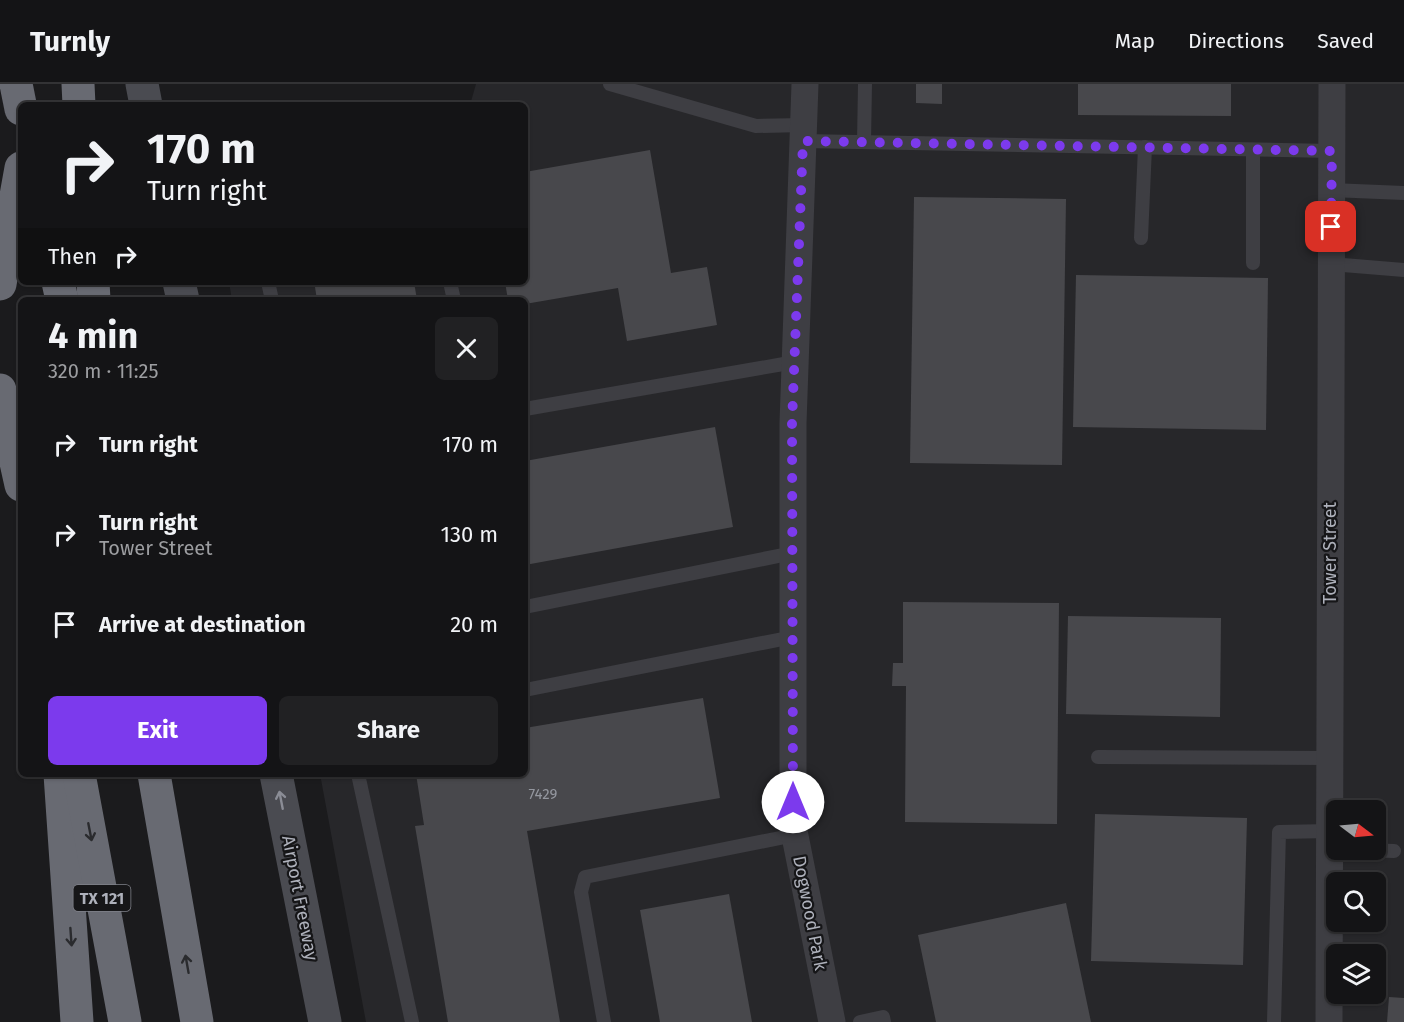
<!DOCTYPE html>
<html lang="en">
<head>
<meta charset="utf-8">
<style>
  body { margin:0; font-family:"Fira Sans",sans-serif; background:#212123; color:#f1f3f6; height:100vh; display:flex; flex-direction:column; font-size:22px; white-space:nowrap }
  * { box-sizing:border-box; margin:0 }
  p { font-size:20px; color:#9d9ea1 }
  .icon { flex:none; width:33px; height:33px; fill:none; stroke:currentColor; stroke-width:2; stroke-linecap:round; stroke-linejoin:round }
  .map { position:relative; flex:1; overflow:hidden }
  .sheet { position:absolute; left:18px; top:213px; width:510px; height:480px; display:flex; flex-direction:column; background:#141416; border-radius:9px; box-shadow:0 2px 4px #0004,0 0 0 2px #333335 }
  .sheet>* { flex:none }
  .top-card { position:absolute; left:18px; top:18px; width:510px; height:183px; border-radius:9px; box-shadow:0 2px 4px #0004,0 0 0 2px #333335; background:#141416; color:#f1f3f6; overflow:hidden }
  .needle { width:39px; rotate:106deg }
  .fabs { position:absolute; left:1326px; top:716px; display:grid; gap:12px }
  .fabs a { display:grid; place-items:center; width:60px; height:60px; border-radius:9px; background:#141416; box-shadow:0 2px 4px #0004,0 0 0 2px #333335; font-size:30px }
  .pin { position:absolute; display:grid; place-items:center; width:51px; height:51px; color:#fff; margin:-26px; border-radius:12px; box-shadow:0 3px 9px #0006 }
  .me { position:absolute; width:66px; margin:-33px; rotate:0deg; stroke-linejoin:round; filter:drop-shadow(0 0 4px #0008) }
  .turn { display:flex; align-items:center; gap:21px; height:126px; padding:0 30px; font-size:27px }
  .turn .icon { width:78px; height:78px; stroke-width:2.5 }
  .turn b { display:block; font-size:42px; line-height:51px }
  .then { display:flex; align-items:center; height:57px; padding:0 30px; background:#0003; gap:12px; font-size:22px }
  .round { display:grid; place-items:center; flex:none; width:63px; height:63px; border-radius:9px; background:#212123 }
  .summary { display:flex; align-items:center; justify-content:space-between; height:102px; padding:0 30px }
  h1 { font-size:36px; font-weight:700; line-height:45px }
  .action { display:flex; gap:12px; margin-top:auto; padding:12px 30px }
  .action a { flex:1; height:69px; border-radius:9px; background:#7c3aed; color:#fff; font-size:24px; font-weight:700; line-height:69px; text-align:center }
  .action a+a { background:#212123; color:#f1f3f6 }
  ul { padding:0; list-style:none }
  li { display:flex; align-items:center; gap:18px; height:90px; padding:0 30px }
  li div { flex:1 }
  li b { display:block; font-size:22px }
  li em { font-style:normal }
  header { display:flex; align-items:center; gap:36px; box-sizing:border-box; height:84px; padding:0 30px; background:#141416; border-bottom:2px solid #333335 }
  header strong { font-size:28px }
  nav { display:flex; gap:33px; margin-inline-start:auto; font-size:21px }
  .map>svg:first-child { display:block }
  .built { fill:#27272a; fill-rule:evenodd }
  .building { fill:#48484c }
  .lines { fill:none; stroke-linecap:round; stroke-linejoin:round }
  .lane { stroke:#3e3e43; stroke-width:14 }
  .street { stroke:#3e3e43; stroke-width:27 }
  .secondary { stroke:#4a4b51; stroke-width:33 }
  .highway { stroke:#686a72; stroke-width:33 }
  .oneway { stroke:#8b8d96 }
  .oneway2 { stroke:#2a2b2e }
  .route { stroke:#7c3aed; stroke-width:10; stroke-dasharray:0 18 }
  .labels { text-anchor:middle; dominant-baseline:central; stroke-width:4.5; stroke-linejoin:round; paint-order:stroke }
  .number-label { font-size:15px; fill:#94979f }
  .shield { fill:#161618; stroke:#80828a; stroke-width:1.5 }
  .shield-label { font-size:16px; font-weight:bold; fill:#aeb1bb }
  .street-label { font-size:18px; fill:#aeb1bb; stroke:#161618 }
</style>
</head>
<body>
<header>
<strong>Turnly</strong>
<nav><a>Map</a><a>Directions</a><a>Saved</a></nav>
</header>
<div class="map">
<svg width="1404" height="938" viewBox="0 0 1404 938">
  <rect width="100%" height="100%" fill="#1b1b1d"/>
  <path class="built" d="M 476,0 L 1404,0 L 1404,938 L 366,938 L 320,690 L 525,690 L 525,216 L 232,216 L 229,198 L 525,198 L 525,21 L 470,21 ZM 1336,726 L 1376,726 L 1376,765 L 1336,765 ZM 1336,798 L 1376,798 L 1376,837 L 1336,837 ZM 1336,870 L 1376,870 L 1376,909 L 1336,909 Z"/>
  <g class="building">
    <polygon points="916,0 942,0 942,20 916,19"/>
    <polygon points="1078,0 1231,0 1231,32 1078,31"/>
    <polygon points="650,66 671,189 707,183 717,241 627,257 618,204 525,220 525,216 508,216 505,198 525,198 525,88"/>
    <polygon points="914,113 1066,115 1062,381 910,379"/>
    <polygon points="1076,191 1268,194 1266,346 1073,343"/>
    <polygon points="345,198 414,198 417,216 317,216 315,203"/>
    <polygon points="715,343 733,443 525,481 525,377"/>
    <polygon points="903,518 1059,519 1057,740 905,738 906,602 892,602 893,579 903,579"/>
    <polygon points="1068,532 1221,534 1220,633 1066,630"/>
    <polygon points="703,614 720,714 527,747 560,938 448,938 415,742 424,741 416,690 525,690 525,644"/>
    <polygon points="1095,730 1247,734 1243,881 1091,877"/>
    <polygon points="729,810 752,938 660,938 640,826"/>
    <polygon points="1066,819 1091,938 936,938 918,851"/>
    <polygon points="1389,913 1404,914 1404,938 1387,938"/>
  </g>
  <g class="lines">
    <g class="lane">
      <polyline points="610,0 756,42 804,41"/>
      <polyline points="803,57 1332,67"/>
      <polyline points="864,58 865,0"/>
      <polyline points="1253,66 1253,179"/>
      <polyline points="1331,106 1404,109"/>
      <polyline points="1141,154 1145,63"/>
      <polyline points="1331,180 1404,186"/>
      <polyline points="268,198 272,216"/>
      <polyline points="450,198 454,216"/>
      <polyline points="525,325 795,278"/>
      <polyline points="525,523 793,469"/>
      <polyline points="525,606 793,553"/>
      <polyline points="1098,673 1330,674"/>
      <polyline points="358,690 412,938"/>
      <polyline points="1338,765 1394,767"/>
      <polyline points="604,938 581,808 585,793 795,751"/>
      <polyline points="860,938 883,933 884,938"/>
      <polyline points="1274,938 1279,748 1330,747"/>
    </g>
    <g class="street">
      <polyline points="805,0 793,339 793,742 832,938"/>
      <polyline points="1329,938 1332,0"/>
    </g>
    <g class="secondary">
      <polyline points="142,0 146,21"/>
      <polyline points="179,198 183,216"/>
      <polyline points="276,690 325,938"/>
    </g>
    <g class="highway">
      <polyline points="16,0 21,25"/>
      <polyline points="78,0 79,21"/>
      <polyline points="58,198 62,216"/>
      <polyline points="93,198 94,216"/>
      <polyline points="0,200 21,84"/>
      <polyline points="0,306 21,401"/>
      <polyline points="60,690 77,938"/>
      <polyline points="79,690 125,938"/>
      <polyline points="154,690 197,938"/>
    </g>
  </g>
  <defs><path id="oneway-shaft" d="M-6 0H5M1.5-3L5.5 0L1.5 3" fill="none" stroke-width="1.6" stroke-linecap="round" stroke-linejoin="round" transform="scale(1.5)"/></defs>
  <use class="oneway" href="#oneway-shaft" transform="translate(281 716) rotate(-101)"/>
  <g class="oneway2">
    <use href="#oneway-shaft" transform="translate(90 748) rotate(79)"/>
    <use href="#oneway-shaft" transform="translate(71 853) rotate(86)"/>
    <use href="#oneway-shaft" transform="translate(187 880) rotate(-100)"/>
  </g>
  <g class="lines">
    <polyline class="route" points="793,718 792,339 803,57 1332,67 1331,143"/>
  </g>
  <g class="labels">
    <g class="number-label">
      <text x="543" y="710">7429</text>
    </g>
    <rect class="shield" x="73.5" y="801" width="57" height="26" rx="4.5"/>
    <g class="shield-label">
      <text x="102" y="814">TX 121</text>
    </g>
    <g class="street-label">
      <text transform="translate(1330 469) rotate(-90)">Tower Street</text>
      <text transform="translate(300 814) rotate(79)">Airport Freeway</text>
      <text transform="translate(810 829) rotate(79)">Dogwood Park</text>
    </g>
  </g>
</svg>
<div class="fabs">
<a><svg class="needle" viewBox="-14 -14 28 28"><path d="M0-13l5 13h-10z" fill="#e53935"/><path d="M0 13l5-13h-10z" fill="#9d9ea1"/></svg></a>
<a><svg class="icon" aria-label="search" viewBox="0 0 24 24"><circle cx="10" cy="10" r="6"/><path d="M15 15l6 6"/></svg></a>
<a><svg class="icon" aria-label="layers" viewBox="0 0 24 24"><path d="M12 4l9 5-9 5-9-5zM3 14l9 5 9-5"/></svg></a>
</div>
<div class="pin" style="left:1331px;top:143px;background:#d93025"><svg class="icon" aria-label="arrive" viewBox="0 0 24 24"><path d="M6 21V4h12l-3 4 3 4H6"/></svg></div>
<svg class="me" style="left:793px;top:718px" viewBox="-20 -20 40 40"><circle r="19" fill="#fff"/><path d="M0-13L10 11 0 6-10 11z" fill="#7c3aed"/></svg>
<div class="top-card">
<div class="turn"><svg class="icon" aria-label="right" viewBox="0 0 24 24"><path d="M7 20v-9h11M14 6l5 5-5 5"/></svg><div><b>170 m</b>Turn right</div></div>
<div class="then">Then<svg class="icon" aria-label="right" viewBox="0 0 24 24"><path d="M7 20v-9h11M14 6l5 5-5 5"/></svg></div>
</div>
<section class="sheet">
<div class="summary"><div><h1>4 min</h1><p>320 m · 11:25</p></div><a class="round"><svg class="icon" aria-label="close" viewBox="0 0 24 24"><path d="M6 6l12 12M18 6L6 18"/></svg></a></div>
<ul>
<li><svg class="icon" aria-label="right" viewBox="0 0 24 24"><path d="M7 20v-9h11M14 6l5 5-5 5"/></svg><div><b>Turn right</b></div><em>170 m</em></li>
<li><svg class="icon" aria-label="right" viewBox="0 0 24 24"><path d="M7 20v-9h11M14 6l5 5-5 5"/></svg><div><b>Turn right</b><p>Tower Street</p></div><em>130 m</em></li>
<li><svg class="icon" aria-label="arrive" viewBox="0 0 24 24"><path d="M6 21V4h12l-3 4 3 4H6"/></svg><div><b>Arrive at destination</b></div><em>20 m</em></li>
</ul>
<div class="action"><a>Exit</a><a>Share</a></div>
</section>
</div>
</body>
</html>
